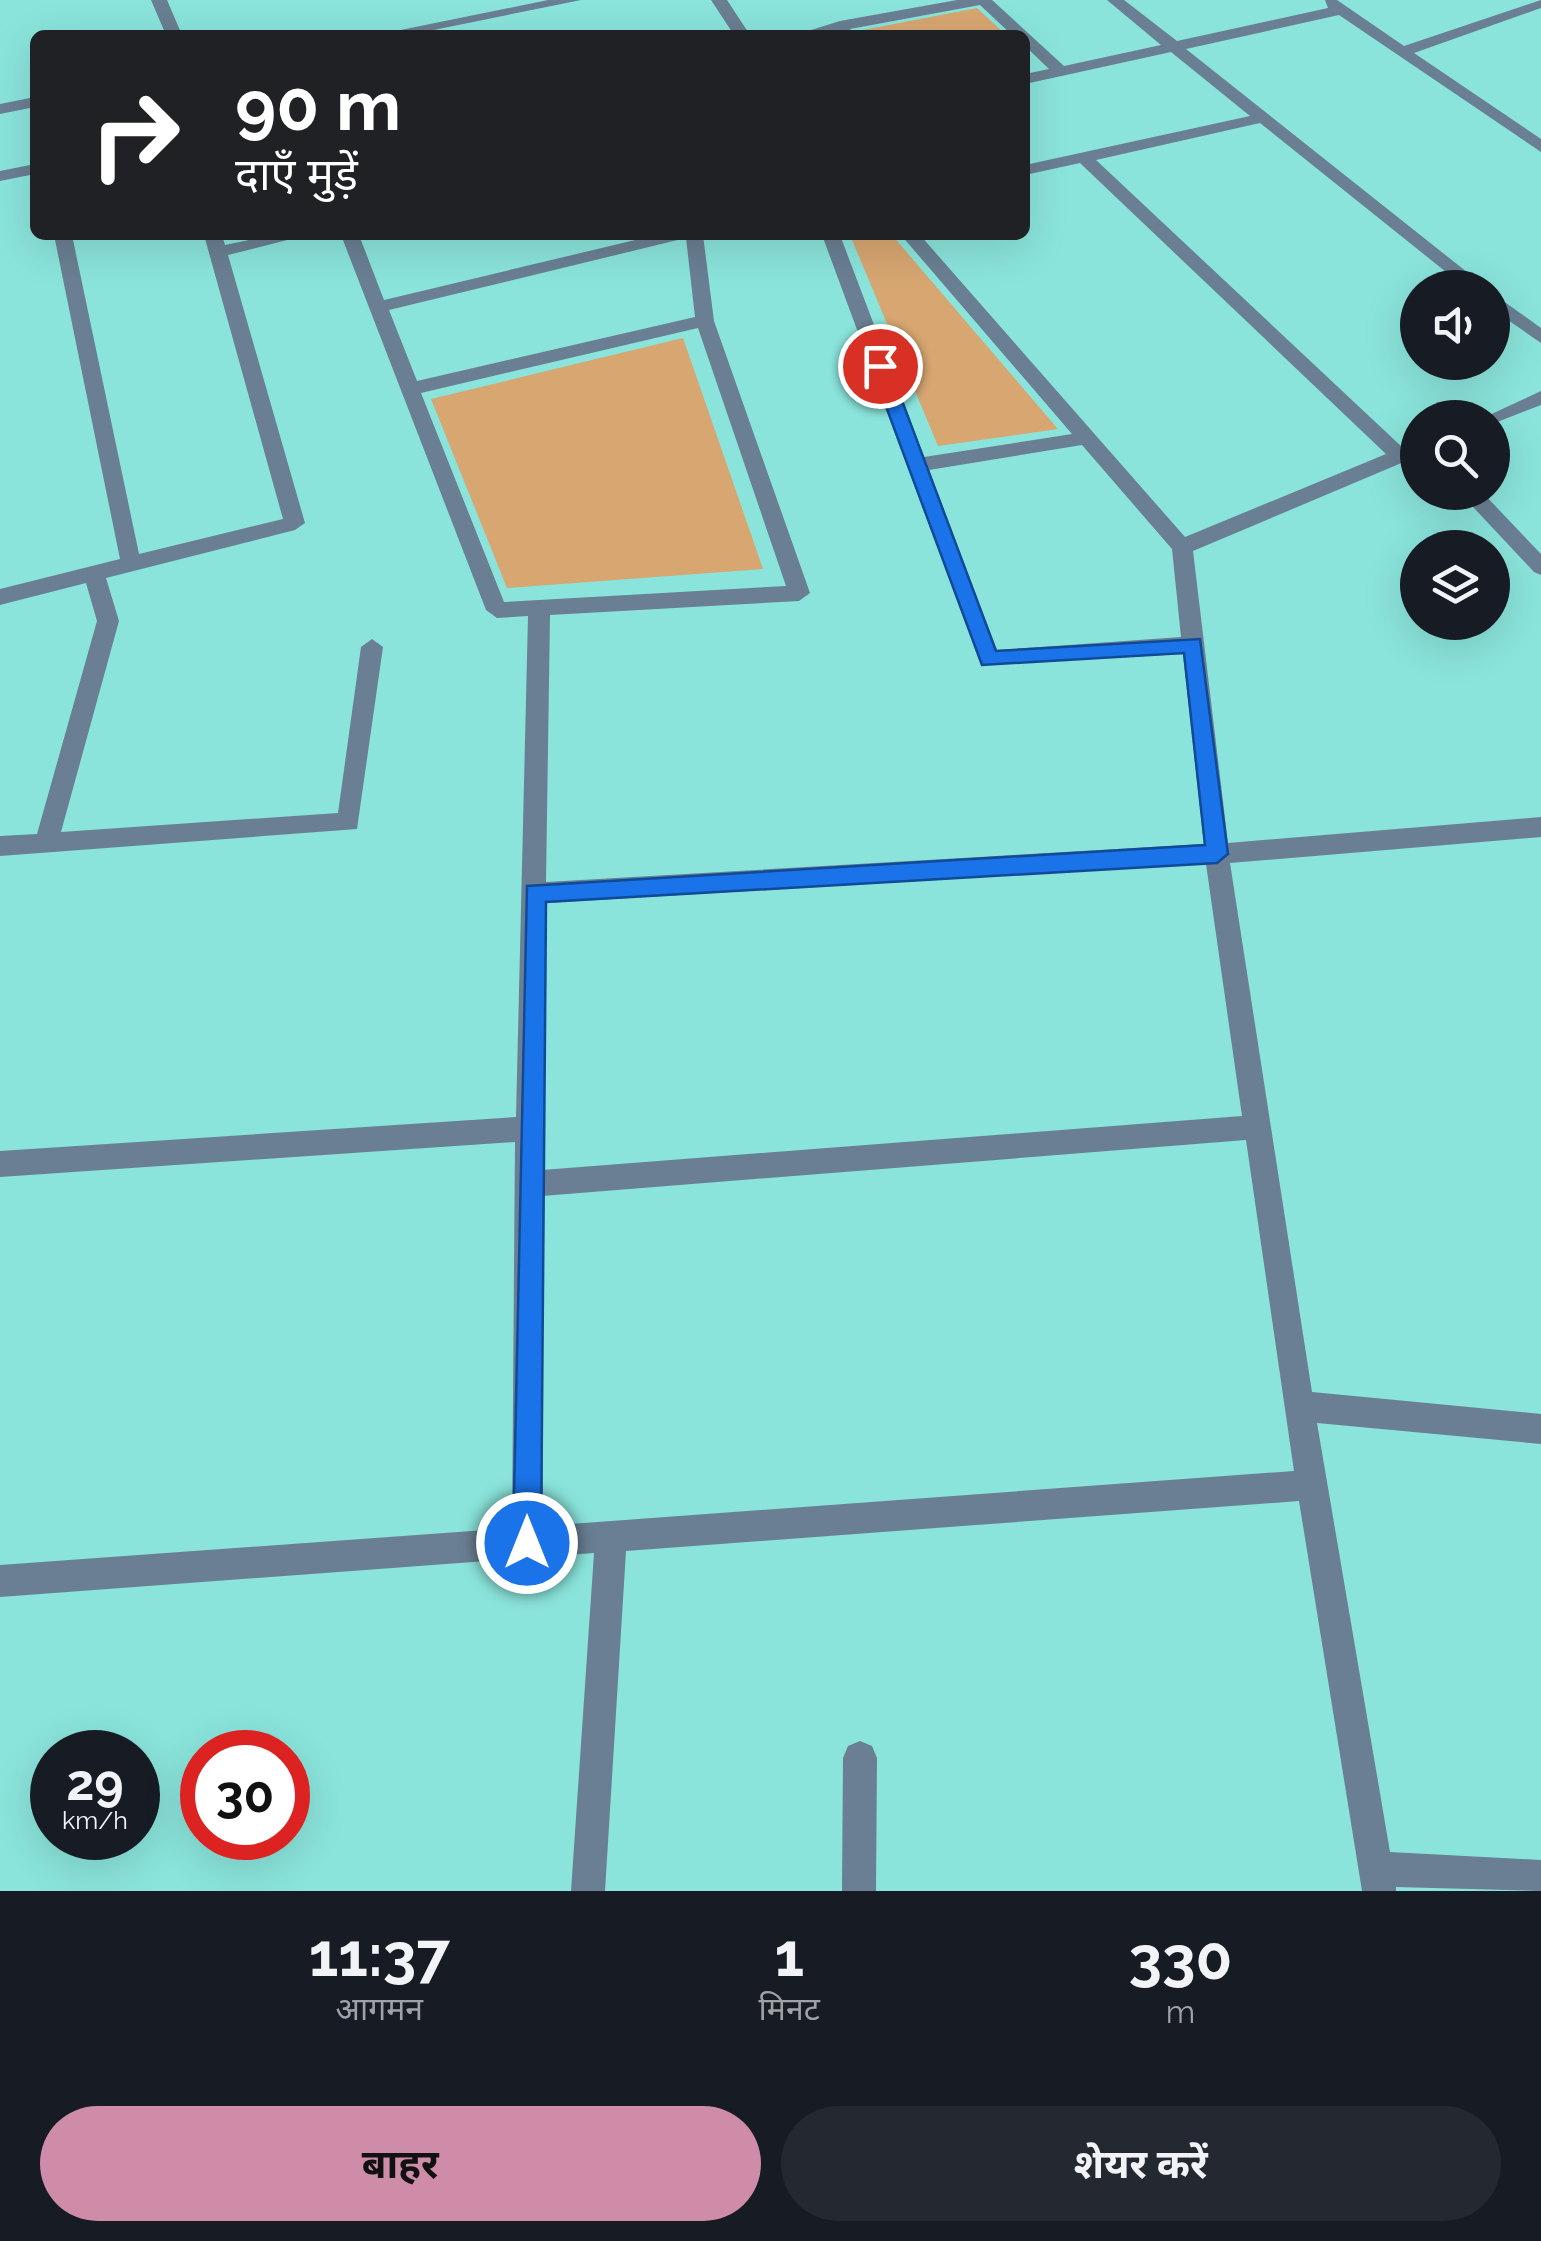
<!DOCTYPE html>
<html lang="hi">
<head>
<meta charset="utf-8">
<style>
  body { margin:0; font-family:Raleway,"Noto Sans Devanagari",sans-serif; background:#242831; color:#f1f3f6; height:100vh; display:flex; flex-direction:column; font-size:38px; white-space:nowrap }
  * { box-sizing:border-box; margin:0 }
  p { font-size:32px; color:#9ea1a6 }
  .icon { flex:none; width:55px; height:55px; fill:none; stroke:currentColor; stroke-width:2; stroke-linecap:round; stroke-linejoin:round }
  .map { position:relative; height:1891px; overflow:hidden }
  .details { display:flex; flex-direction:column; background:#171b24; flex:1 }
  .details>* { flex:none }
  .banner { position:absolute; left:30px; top:30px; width:1000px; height:210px; border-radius:15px; box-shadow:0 10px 40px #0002; background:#202124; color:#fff; overflow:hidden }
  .controls { position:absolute; left:1400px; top:270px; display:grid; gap:20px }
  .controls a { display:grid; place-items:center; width:110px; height:110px; border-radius:50%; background:#171b24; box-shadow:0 10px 40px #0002; font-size:50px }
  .speed { position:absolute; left:30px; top:1730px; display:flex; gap:20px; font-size:50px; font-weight:700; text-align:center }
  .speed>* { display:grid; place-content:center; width:130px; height:130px; border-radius:50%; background:#171b24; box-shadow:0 10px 40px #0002; line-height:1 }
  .speed small { font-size:25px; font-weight:400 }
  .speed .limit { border:15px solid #d22; background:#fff; color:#111 }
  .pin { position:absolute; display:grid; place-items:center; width:85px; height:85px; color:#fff; margin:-42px; border:5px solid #fff; border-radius:50%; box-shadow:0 2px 10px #0007 }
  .me { position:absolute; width:110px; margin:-55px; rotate:0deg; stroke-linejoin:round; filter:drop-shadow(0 0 8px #0008) }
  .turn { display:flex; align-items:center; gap:35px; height:210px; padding:0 40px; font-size:45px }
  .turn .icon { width:130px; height:130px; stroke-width:2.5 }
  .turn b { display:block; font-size:70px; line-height:85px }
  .eta { display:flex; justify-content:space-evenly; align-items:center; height:170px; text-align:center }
  .eta b { font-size:60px; font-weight:700; line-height:70px }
  .primary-button { display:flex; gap:20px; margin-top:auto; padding:20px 40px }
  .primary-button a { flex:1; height:115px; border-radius:60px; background:#cf8ca8; color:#111; font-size:40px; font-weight:700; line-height:115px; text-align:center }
  .primary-button a+a { background:#242831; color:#f1f3f6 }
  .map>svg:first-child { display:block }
  .green { fill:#d7a671 }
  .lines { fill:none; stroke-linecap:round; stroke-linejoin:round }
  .minor { fill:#6a7f93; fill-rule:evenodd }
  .route { fill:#1a73e8; stroke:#114b97; stroke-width:2.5 }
</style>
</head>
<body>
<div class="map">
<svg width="1541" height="1891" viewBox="0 0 1541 1891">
  <rect width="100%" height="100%" fill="#8ae4db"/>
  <g class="green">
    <polygon points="977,8 1006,35 867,35 863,30"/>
    <polygon points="850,235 892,235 1058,429 938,446"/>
    <polygon points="683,338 763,569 507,588 431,399"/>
  </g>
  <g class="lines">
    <g class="minor">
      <polygon points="151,0 167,0 182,35 166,35"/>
      <polygon points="548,0 581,0 409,35 376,35"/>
      <polygon points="711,0 727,0 750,35 734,35"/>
      <path d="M 957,0 L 992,0 L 1064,66 L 1161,45 L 1107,0 L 1124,0 L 1177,41 L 1328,8 L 1325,0 L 1337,0 L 1404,46 L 1541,0 L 1541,8 L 1414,53 L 1541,139 L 1541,152 L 1339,15 L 1186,49 L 1487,288 L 1466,288 L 1260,123 L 1096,160 L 1402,447 L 1418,441 L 1418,456 L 1193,551 L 1228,843 L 1541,817 L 1541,837 L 1230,863 L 1312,1392 L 1541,1414 L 1541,1444 L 1317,1423 L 1390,1852 L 1541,1860 L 1541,1891 L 1396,1887 L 1396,1891 L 1362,1891 L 1299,1501 L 626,1551 L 605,1891 L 571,1891 L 594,1553 L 0,1597 L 0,1565 L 512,1528 L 515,1142 L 0,1177 L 0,1151 L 516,1117 L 528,616 L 497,618 L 486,610 L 341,235 L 359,235 L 384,300 L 656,235 L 703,235 L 714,321 L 810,593 L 799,601 L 550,615 L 546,882 L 1204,844 L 1183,654 L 981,665 L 822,235 L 840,235 L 924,457 L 1072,434 L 901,235 L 920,235 L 1185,537 L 1386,454 L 1080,163 L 1025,175 L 1025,165 L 1250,116 L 1171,52 L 1025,84 L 1025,74 L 1049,69 L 1025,46 L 1025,35 L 1012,35 L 980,5 L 850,29 L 855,35 L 836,32 L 795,35 L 840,21 ZM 686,238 L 695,317 L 417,381 L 389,310 ZM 698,328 L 786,586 L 504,602 L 421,393 ZM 1082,445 L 1172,549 L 1181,637 L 997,650 L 929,470 ZM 1206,864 L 1242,1116 L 542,1170 L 546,903 ZM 1246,1140 L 1294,1471 L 543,1526 L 542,1196 Z"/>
      <polygon points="35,97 35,107 0,114 0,104"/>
      <polygon points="35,164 35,174 0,181 0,171"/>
      <polygon points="54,235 72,235 139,554 283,519 204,235 222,235 225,245 273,235 307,235 228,255 305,523 295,530 106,578 119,621 61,832 338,813 361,647 372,639 383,647 357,829 0,856 0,836 37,834 97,621 86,583 0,605 0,589 120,559"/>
      <polygon points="1492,293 1541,328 1541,343 1492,309"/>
      <polygon points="1541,391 1541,405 1492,424 1492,418 1483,418"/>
      <polygon points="1459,492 1482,492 1541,554 1541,575 1534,572"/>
      <polygon points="860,1741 872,1746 877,1758 876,1891 842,1891 843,1758 848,1746"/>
    </g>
  </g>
  <polygon class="route" points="880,361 889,366 996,651 1200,639 1228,854 1217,863 546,902 541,1543 537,1553 527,1557 517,1553 513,1543 527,886 1205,845 1184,653 982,665 871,366"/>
</svg>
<div class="controls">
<a><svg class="icon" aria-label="sound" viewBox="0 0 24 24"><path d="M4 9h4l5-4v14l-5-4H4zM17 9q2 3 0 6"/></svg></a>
<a><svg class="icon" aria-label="search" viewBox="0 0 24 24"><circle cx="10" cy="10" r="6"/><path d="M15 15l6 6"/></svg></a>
<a><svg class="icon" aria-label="layers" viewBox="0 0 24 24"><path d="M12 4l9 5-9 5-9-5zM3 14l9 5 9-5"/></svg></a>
</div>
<div class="speed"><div>29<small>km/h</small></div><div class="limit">30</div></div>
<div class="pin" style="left:880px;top:366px;background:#d93025"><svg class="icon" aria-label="arrive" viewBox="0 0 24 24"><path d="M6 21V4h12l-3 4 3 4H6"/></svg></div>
<svg class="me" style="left:527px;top:1543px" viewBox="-20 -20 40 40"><circle r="17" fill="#1a73e8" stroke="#fff" stroke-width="3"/><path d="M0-11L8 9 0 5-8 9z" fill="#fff"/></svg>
<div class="banner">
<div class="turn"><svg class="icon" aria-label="right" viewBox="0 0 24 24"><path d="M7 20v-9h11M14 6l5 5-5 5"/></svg><div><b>90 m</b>दाएँ मुड़ें</div></div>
</div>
</div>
<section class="details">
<div class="eta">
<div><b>11:37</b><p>आगमन</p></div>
<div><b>1</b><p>मिनट</p></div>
<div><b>330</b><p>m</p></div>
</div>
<div class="primary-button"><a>बाहर</a><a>शेयर करें</a></div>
</section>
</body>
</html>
